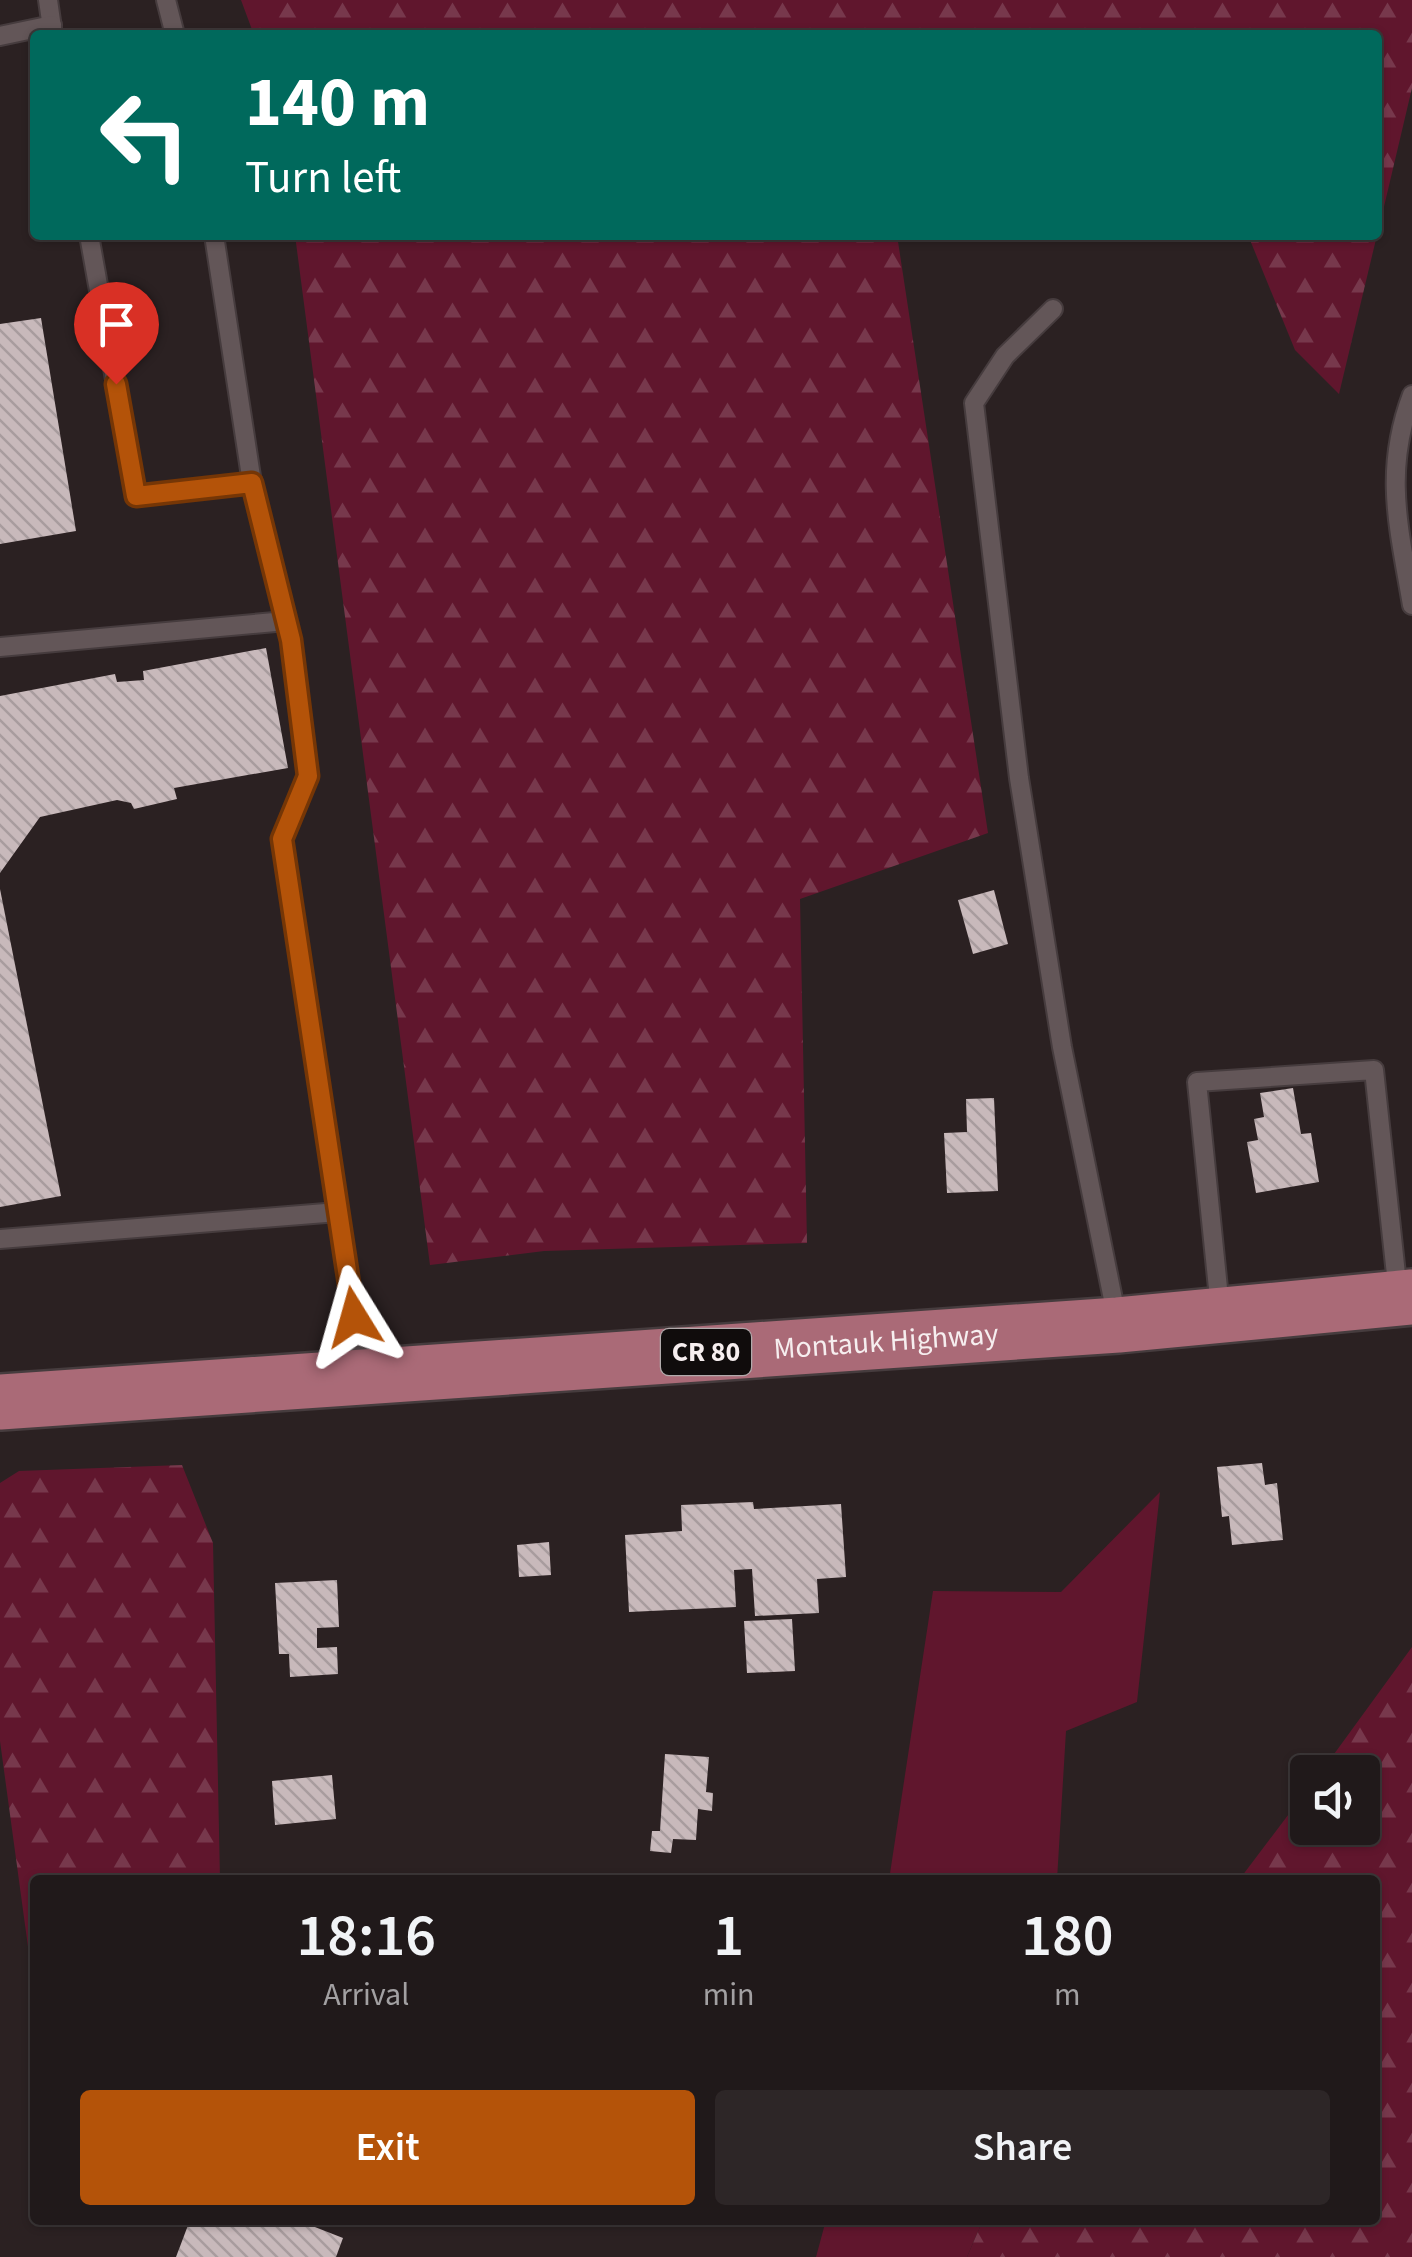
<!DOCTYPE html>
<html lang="en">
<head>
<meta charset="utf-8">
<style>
  body { margin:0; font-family:"Source Sans 3",sans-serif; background:#2d2627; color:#f1f3f6; height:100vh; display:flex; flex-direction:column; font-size:38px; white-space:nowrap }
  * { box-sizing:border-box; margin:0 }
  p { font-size:32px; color:#a2a0a2 }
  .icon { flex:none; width:55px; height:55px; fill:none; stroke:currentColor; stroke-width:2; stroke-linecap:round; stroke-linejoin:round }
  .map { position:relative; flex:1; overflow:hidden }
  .drawer { position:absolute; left:30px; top:1875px; width:1350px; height:350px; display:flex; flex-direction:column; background:#20191a; border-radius:10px; box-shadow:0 2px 8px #0004,0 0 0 2px #3d3839 }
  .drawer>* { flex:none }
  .hud { position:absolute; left:30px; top:30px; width:1352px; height:210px; border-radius:10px; box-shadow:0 2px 8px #0004,0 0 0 2px #3d3839; background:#00695c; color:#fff; overflow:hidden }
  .tools { position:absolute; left:1290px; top:1755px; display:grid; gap:20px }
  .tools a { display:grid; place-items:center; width:90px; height:90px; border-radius:10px; background:#20191a; box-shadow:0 2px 8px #0004,0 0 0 2px #3d3839; font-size:50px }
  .pin { position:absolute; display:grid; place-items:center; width:85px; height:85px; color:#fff; margin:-102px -42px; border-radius:50% 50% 50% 0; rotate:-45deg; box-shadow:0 0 10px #0007 }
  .pin .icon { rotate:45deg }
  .me { position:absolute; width:110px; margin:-55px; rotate:352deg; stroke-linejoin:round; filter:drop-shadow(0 0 8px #0008) }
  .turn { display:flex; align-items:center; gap:35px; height:210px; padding:0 50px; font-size:45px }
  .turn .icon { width:130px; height:130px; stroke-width:2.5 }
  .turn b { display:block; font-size:70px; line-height:85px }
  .eta { display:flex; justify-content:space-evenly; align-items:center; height:170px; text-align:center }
  .eta b { font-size:60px; font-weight:600; line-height:70px }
  .button { display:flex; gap:20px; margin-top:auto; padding:20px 50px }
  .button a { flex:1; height:115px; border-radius:10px; background:#b45309; color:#fff; font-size:40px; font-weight:600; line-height:115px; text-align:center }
  .button a+a { background:#2d2627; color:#f1f3f6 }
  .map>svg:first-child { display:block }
  .green { fill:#60162d }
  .forest { fill:url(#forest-firs) }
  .building { fill:url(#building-back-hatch) }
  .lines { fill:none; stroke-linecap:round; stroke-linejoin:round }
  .service-casing { stroke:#463c3e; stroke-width:22 }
  .primary-casing { stroke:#463c3e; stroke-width:60 }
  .service { stroke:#635658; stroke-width:18 }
  .primary { stroke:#aa6a77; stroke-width:55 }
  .route-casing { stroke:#753606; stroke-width:25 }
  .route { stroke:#b45309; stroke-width:18 }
  .labels { text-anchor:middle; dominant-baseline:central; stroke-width:10; stroke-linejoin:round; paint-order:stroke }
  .shield { fill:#100c0c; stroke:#b1aaab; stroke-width:2.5 }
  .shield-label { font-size:28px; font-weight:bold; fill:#f6eeef }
  .street-label { font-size:30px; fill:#f6eeef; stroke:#100c0c }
</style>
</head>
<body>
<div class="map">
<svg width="1412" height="2257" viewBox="0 0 1412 2257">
  <defs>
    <pattern id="forest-firs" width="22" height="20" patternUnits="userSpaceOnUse" patternTransform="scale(2.5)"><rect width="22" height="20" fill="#60162d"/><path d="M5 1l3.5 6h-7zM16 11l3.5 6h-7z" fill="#77384c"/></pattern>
    <pattern id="building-back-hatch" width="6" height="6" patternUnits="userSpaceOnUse" patternTransform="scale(2.5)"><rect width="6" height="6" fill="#c8b9bb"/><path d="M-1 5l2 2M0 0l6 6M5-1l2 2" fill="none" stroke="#a89c9e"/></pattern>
  </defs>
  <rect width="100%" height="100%" fill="#2b2122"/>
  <g class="green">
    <polygon points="1160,1492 1137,1702 1066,1731 1057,1880 889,1880 933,1591 1061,1592"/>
    <polygon points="826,2220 983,2220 967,2257 816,2257"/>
  </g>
  <g class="forest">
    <polygon points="241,0 1412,0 1412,88 1378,232 1378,35 254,35"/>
    <polygon points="295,235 897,235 988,833 800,899 807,1243 544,1251 430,1265"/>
    <polygon points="1248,235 1377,235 1339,394 1295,350"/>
    <polygon points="182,1465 213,1543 220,1880 35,1880 35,1998 0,1741 0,1483 19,1471"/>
    <polygon points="1412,1647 1412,2257 967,2257 983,2220 1375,2220 1375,1880 1239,1880 1307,1790 1308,1828 1362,1828 1362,1772 1321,1772"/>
  </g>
  <g class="building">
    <polygon points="41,318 76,531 0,544 0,324"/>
    <polygon points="266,648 288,768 174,788 177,799 134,809 131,803 117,800 40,817 0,873 0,696 115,674 117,682 144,680 143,671"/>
    <polygon points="0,889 61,1196 0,1207"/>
    <polygon points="994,890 1008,944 973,954 958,900"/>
    <polygon points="1293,1088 1301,1134 1311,1133 1319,1182 1256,1193 1247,1142 1258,1140 1254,1119 1264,1117 1260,1093"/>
    <polygon points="994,1098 998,1191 947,1193 944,1133 967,1132 966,1099"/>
    <polygon points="1262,1463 1265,1485 1277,1483 1283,1540 1232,1545 1229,1516 1222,1517 1217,1467"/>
    <polygon points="753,1502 754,1509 841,1504 846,1577 817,1579 819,1613 755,1616 752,1569 734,1570 736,1607 629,1612 625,1535 682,1531 681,1505"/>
    <polygon points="549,1542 551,1575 519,1577 517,1545"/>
    <polygon points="337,1580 339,1627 317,1628 317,1648 337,1647 338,1674 290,1677 289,1654 279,1654 275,1583"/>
    <polygon points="792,1619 795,1671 747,1673 744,1621"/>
    <polygon points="665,1754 709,1757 706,1792 713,1793 712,1811 698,1809 696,1840 673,1839 671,1853 650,1851 652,1831 660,1831"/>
    <polygon points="332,1775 336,1819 275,1825 272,1781"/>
    <polygon points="190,2220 297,2220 343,2238 336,2257 176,2257"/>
  </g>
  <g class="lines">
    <defs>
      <g id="service">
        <polyline points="48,0 53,35"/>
        <polyline points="166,0 175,35"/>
        <polyline points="0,36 52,25"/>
        <polyline points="89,235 136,496 252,483 291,640 307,776 282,839 363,1372"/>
        <polyline points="214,235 252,483"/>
        <polyline points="1053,309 1005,356 974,403 1019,778 1062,1047 1117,1319"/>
        <path d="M 1412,395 C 1383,472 1399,527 1412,605"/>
        <polyline points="0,647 286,621"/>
        <polyline points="0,1239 338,1212"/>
        <polyline points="1220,1308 1197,1082 1374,1070 1398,1293"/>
      </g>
      <g id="primary">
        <path id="s1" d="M 0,1402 L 1118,1325 L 1412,1297"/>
      </g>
    </defs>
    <use href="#service" class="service-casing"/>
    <use href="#primary" class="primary-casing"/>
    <use href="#service" class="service"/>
    <use href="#primary" class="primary"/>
  </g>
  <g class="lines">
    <defs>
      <polyline id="route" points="116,384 136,496 252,483 291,640 308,776 282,839 354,1317"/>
    </defs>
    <use href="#route" class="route-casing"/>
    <use href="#route" class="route"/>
  </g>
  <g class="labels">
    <rect class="shield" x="661" y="1329" width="90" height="46" rx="8"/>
    <g class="shield-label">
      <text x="706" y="1352">CR 80</text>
    </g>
    <g class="street-label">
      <text stroke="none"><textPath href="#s1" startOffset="888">Montauk Highway</textPath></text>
    </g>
  </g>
</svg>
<div class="tools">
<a><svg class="icon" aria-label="sound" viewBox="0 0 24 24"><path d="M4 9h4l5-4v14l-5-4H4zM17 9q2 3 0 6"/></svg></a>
</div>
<div class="pin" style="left:116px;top:384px;background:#d93025"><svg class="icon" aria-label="arrive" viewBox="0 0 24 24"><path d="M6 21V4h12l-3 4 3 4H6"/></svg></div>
<svg class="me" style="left:354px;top:1317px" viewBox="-20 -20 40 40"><path d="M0-17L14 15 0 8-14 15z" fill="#b45309" stroke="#fff" stroke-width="4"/></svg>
<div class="hud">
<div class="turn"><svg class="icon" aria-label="left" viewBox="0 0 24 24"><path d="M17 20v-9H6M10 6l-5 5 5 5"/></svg><div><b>140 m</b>Turn left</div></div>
</div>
<section class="drawer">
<div class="eta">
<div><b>18:16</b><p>Arrival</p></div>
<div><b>1</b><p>min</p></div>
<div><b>180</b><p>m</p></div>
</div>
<div class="button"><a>Exit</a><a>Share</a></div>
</section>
</div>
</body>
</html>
